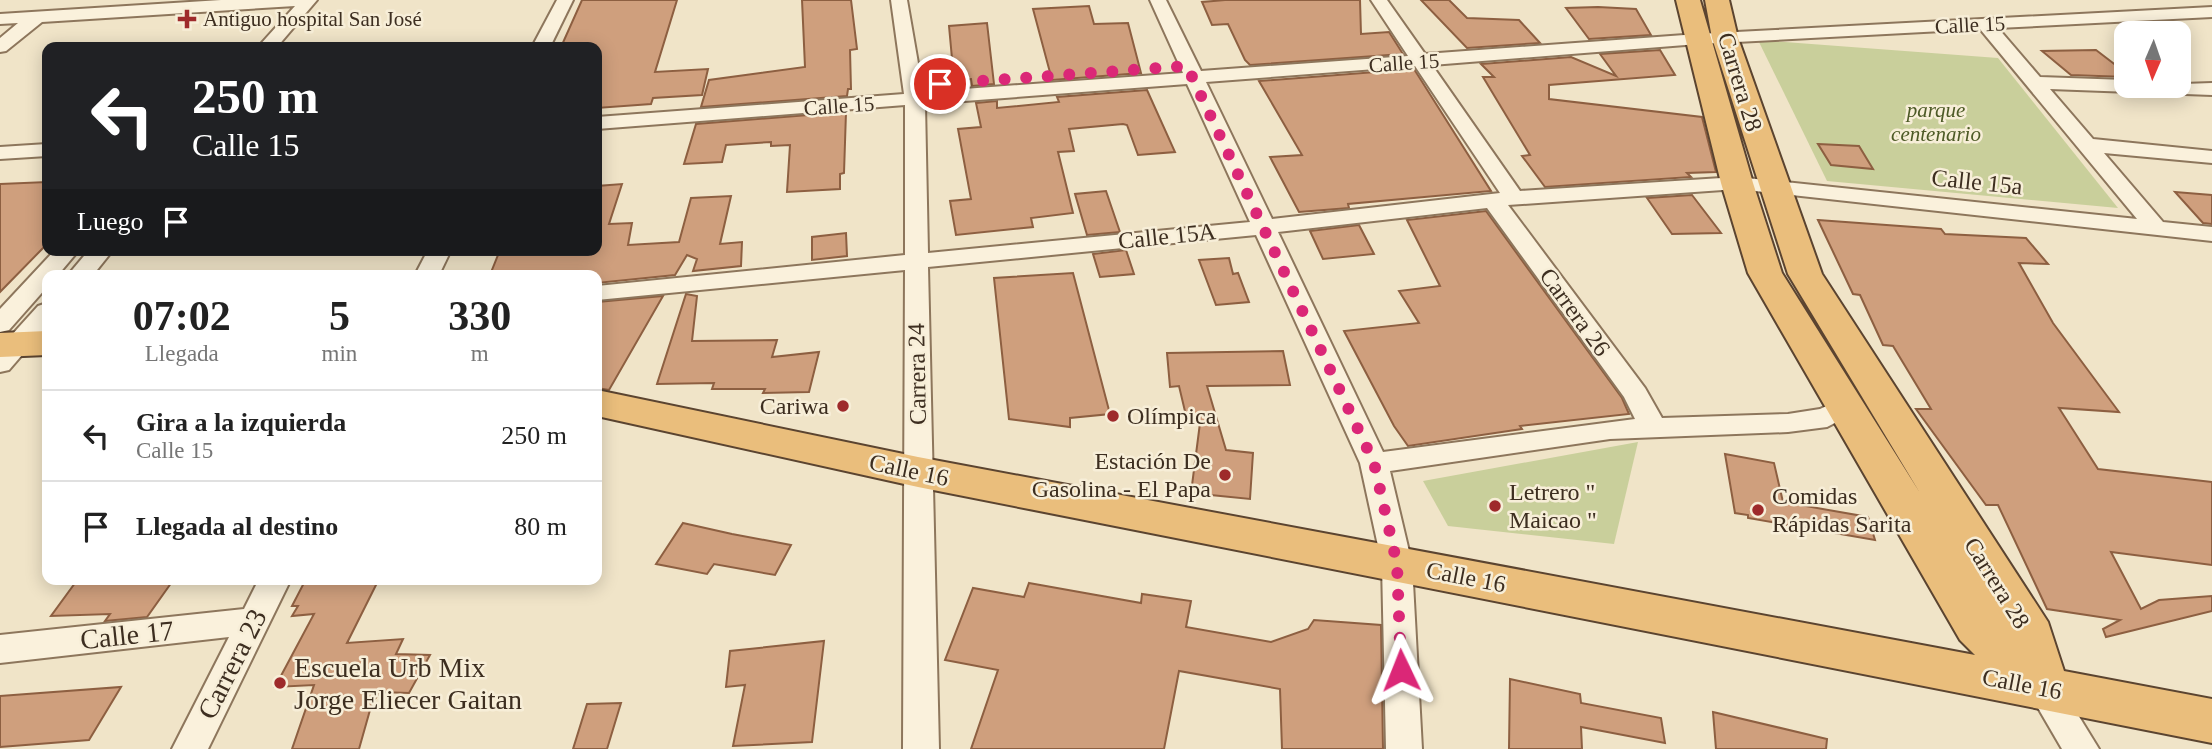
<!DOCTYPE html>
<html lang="es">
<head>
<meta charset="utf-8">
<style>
  body { margin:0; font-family:"Times New Roman",serif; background:#f6f6f6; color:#222; height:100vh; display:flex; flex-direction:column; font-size:26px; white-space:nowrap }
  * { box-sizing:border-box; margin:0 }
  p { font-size:23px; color:#767676 }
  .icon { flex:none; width:38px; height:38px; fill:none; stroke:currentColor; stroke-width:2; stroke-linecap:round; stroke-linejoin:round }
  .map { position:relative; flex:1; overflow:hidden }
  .side { position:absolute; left:42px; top:270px; width:560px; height:315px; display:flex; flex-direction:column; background:#fff; border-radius:14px; box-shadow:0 4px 18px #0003 }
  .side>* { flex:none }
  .hud { position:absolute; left:42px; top:42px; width:560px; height:214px; border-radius:14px; box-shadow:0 4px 18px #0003; background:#202124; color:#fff; overflow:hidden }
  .needle { width:46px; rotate:182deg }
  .fabs { position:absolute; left:2114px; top:21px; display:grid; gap:14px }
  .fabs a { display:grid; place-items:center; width:77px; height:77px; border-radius:14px; background:#fff; box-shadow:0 4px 18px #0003; font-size:35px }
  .pin { position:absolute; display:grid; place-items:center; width:60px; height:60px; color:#fff; margin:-30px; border:4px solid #fff; border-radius:50%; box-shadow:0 2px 7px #0007 }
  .me { position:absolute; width:77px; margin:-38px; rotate:358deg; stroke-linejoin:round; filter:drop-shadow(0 0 5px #0008) }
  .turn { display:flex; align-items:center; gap:24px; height:147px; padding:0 35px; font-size:32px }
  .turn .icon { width:91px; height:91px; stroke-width:2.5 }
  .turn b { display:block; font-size:49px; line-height:60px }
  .then { display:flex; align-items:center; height:66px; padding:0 35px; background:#0003; gap:14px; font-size:26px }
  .eta { display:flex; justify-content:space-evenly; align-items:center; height:119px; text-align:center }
  .eta b { font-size:42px; font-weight:800; line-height:49px }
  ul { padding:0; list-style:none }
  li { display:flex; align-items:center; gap:21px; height:91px; padding:0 35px; border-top:2px solid #e0e0e0 }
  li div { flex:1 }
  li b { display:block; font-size:26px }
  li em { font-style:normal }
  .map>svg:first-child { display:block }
  .green { fill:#c9cf9b }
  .building { fill:#cf9f7d; stroke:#8d5f41; stroke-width:2 }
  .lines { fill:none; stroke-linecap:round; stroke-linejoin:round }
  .minor-casing { stroke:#8d765c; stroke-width:4 }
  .trunk-casing { stroke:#5b4430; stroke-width:4 }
  .minor { fill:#faf1dc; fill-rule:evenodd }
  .trunk { fill:#eabe7c; fill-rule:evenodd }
  .route { stroke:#db2777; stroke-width:12; stroke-dasharray:0 21.6 }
  .poi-dot { fill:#9e2a2b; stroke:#f7eed8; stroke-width:2.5 }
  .labels { text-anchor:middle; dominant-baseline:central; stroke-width:5; stroke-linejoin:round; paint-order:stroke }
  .far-poi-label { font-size:21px; fill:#3d2e20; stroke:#f7eed8; text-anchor:start }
  .far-street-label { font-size:21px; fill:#3d2e20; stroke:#f7eed8 }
  .far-park-label { font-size:21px; font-style:italic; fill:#4d5a26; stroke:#f7eed8 }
  .street-label { font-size:24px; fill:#3d2e20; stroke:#f7eed8 }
  .poi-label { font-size:24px; fill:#3d2e20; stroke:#f7eed8; text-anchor:start }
  .near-street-label { font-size:28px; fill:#3d2e20; stroke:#f7eed8 }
  .near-poi-label { font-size:28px; fill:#3d2e20; stroke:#f7eed8; text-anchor:start }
</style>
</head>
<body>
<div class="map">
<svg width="2212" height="749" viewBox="0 0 2212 749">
  <rect width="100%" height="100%" fill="#f0e4c8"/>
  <g class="green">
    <polygon points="1758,40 1998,58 2118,208 1827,181"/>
    <polygon points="1638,442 1614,544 1448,526 1423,481"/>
  </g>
  <g class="building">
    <polygon points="582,0 677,0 655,72 708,69 702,95 653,98 651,104 597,108 597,47 561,47"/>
    <polygon points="802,0 851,0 857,49 850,50 851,89 848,89 847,96 701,107 709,80 805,67"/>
    <polygon points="1225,0 1360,0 1361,34 1389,32 1403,54 1250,65 1245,60 1228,24 1212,25 1202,2"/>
    <polygon points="1421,0 1449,0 1467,18 1519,20 1540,43 1467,48"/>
    <polygon points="1089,6 1094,24 1128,23 1141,73 1052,80 1033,9"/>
    <polygon points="1598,7 1636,9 1651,35 1589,39 1566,8"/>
    <polygon points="987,23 994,84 972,86 971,79 954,80 949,26"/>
    <polygon points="1660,50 1675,75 1549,85 1549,99 1702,117 1716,172 1687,173 1691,177 1545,187 1522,156 1530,155 1483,77 1494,77 1481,64 1571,57 1616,76 1600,54"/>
    <polygon points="2096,50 2126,73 2126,77 2071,75 2042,51"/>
    <polygon points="1414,69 1491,191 1348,204 1349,208 1299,212 1270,157 1302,155 1259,81"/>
    <polygon points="1147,90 1175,152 1138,155 1127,125 1123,124 1069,129 1074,151 1058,152 1073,213 1031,218 1033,227 956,235 950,201 971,199 958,129 981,127 976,103 997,101 997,108 1059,102 1057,97"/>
    <polygon points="846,112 844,173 840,174 840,189 787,192 790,145 771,146 771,142 726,145 722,162 684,164 696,124"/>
    <polygon points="1818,144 1859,146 1873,169 1831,165"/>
    <polygon points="47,182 47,244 0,292 0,184"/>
    <polygon points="622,184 609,224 632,223 628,245 679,242 691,198 731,196 720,244 742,242 741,266 693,271 697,259 687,255 675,275 597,283 597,275 490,275 500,250 597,250 597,186"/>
    <polygon points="1106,191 1120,232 1087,235 1075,194"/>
    <polygon points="2175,192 2212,195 2212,224 2203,223"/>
    <polygon points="1692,195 1721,233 1672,234 1647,198"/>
    <polygon points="1486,211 1622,398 1629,414 1520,426 1522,429 1408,446 1394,426 1344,331 1419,323 1399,291 1440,286 1407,220"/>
    <polygon points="1818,220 1941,229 1945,234 2026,238 2048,264 2019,263 2053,323 2119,412 2059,408 2098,469 2212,482 2212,565 2111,552 2141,609 2159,600 2212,596 2212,611 2106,637 2103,629 2120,620 2047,609 1998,505 1986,505 1916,409 1931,409 1893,346 1883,345 1860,295 1853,294"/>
    <polygon points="1359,225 1374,254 1323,259 1310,231"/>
    <polygon points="846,233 847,256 812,260 812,237"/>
    <polygon points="1126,250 1134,274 1100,277 1093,254"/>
    <polygon points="1229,258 1233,274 1238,273 1249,302 1216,305 1199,260"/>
    <polygon points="1073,273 1110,414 1070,418 1070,427 1009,419 994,278"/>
    <polygon points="686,294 697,296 692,341 777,340 772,357 819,352 809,392 763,393 765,389 712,389 714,383 657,384"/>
    <polygon points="663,296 609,390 597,388 597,302"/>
    <polygon points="1283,351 1290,385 1207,386 1226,450 1253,453 1250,499 1191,493 1200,423 1188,424 1179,386 1170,387 1167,353"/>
    <polygon points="1725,454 1774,463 1783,502 1868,517 1875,540 1748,518 1748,515 1735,513"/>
    <polygon points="683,523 732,534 791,545 775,575 714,564 707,574 656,564"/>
    <polygon points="78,579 174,579 147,617 105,621 110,614 51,616"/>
    <polygon points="306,579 379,579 347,643 403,639 396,654 430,655 409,693 380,692 372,703 359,749 292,749 314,685 275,687 314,614 292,616 298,606 292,606"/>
    <polygon points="1029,583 1141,603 1142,594 1191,601 1186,627 1271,642 1308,629 1314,620 1381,625 1383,749 1282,749 1280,689 1179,671 1164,749 971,749 998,670 945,660 973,588 1024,597"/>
    <polygon points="824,641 812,742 733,746 745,685 726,687 730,651"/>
    <polygon points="1510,679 1580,694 1581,703 1661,718 1665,743 1581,727 1582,749 1509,749"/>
    <polygon points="121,687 89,740 0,747 0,696"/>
    <polygon points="621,703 607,749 573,749 587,704"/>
    <polygon points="1713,712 1827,739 1826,749 1716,749"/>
  </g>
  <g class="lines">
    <defs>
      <g id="minor">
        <polygon points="221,0 317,0 277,47 258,47 295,6 42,22 6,51 0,52 0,38 18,23 0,24 0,14"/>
        <polygon points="557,0 573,0 550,47 532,47"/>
        <path d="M 891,0 L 907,0 L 923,92 L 1183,73 L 1150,0 L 1166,0 L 1201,71 L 1408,56 L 1371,0 L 1387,0 L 1425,54 L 1698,34 L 2212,7 L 2212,17 L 1998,28 L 2040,77 L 2126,80 L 2126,86 L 2212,83 L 2212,95 L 2050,89 L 2093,139 L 2212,151 L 2212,163 L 2104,153 L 2163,222 L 2212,227 L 2212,241 L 1737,189 L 1508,205 L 1645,388 L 1662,418 L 1788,414 L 1820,409 L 1846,397 L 1856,400 L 1860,406 L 1856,412 L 1827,427 L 1788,432 L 1610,439 L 1390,471 L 1412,564 L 1422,749 L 1386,749 L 1382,564 L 1360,463 L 1256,235 L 928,267 L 939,749 L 903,749 L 905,270 L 597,300 L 597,286 L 905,255 L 905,105 L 597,129 L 597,117 L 904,94 ZM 1980,29 L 2137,219 L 1737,177 L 1520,191 L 1432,65 L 1698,44 ZM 1415,66 L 1500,193 L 1272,219 L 1206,82 ZM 1187,84 L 1250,222 L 928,253 L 925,104 ZM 1487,208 L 1624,397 L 1635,419 L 1383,452 L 1278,232 Z"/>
        <polygon points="47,144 47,156 0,159 0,147"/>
        <polygon points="55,250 79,250 58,275 47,275 47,287 9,330 0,332 0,309"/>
        <polygon points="89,250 113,250 93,275 68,275"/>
        <polygon points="428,250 451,250 439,275 415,275"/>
        <polygon points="47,303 47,326 9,370 0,372 0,348 38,306"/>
        <polygon points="259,579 291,579 208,749 172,749 229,637 0,663 0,635 244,609"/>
        <polygon points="2044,674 2056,679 2099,749 2062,749 2027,689 2032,679"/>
      </g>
      <g id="trunk">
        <polygon points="1676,0 1700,0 1753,183 1782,273 1920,493 1788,274 1712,38 1705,0 1729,0 1738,38 1822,274 2048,622 2064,671 2212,699 2212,743 918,487 597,416 597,390 918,457 1975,655 1960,640 1748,273 1721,183"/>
        <polygon points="47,331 47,355 0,357 0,333"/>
      </g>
    </defs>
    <use href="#minor" class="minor-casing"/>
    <use href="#trunk" class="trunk-casing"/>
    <use href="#minor" class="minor"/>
    <use href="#trunk" class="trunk"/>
  </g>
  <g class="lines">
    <polyline class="route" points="940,84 1187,66 1374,463 1397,564 1401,670"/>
  </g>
  <g class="poi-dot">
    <path d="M183.5 8.5h7v7h7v7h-7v7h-7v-7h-7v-7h7z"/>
    <circle cx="843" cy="406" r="7"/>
    <circle cx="1113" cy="416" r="7"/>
    <circle cx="1225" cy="475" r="7"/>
    <circle cx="1495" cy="506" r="7"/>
    <circle cx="1758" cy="510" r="7"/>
    <circle cx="280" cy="683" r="7"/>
  </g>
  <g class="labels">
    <g class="far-poi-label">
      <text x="203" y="19">Antiguo hospital San José</text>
    </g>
    <g class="far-street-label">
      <text transform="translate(1970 25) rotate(-3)">Calle 15</text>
      <text transform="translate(1404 63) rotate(-4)">Calle 15</text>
      <text transform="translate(839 106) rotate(-4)">Calle 15</text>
    </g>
    <g class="far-park-label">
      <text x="1936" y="110">parque<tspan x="1936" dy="24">centenario</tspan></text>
    </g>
    <g class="street-label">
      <text transform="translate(1740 82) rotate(73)">Carrera 28</text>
      <text transform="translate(1977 182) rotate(6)">Calle 15a</text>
      <text transform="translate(1167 236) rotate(-6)">Calle 15A</text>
      <text transform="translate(1575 312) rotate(54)">Carrera 26</text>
      <text transform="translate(917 374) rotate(-91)">Carrera 24</text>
      <text transform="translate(909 470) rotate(12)">Calle 16</text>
      <text transform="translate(1466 577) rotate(11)">Calle 16</text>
      <text transform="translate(1997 583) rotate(58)">Carrera 28</text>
      <text transform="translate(2022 684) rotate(11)">Calle 16</text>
    </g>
    <g class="poi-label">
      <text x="829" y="406" text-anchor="end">Cariwa</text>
      <text x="1127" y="416">Olímpica</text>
      <text x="1211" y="461" text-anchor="end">Estación De<tspan x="1211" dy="28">Gasolina - El Papa</tspan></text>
      <text x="1509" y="492">Letrero "<tspan x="1509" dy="28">Maicao "</tspan></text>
      <text x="1772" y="496">Comidas<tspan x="1772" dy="28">Rápidas Sarita</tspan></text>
    </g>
    <g class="near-street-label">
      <text transform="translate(127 635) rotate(-6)">Calle 17</text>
      <text transform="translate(232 664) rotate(-63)">Carrera 23</text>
    </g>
    <g class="near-poi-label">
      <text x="294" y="667">Escuela Urb Mix<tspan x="294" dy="32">Jorge Eliecer Gaitan</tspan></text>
    </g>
  </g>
</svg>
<div class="fabs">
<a><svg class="needle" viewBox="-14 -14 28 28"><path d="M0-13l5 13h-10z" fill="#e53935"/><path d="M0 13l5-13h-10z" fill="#767676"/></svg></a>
</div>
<div class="pin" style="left:940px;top:84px;background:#d93025"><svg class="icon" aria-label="arrive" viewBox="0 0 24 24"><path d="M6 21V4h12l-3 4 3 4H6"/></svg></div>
<svg class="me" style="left:1401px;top:670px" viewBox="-20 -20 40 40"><path d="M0-17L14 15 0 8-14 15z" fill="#db2777" stroke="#fff" stroke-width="4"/></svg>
<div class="hud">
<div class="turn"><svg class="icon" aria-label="left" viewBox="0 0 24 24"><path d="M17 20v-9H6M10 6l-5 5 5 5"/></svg><div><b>250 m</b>Calle 15</div></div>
<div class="then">Luego<svg class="icon" aria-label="arrive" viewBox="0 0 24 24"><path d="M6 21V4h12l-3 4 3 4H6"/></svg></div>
</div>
<section class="side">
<div class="eta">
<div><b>07:02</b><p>Llegada</p></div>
<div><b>5</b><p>min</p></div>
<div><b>330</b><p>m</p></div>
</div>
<ul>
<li><svg class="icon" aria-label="left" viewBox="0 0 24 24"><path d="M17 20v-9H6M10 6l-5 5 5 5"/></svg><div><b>Gira a la izquierda</b><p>Calle 15</p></div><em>250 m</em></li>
<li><svg class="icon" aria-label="arrive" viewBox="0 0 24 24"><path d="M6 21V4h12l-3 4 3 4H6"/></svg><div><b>Llegada al destino</b></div><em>80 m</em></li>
</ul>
</section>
</div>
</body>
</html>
